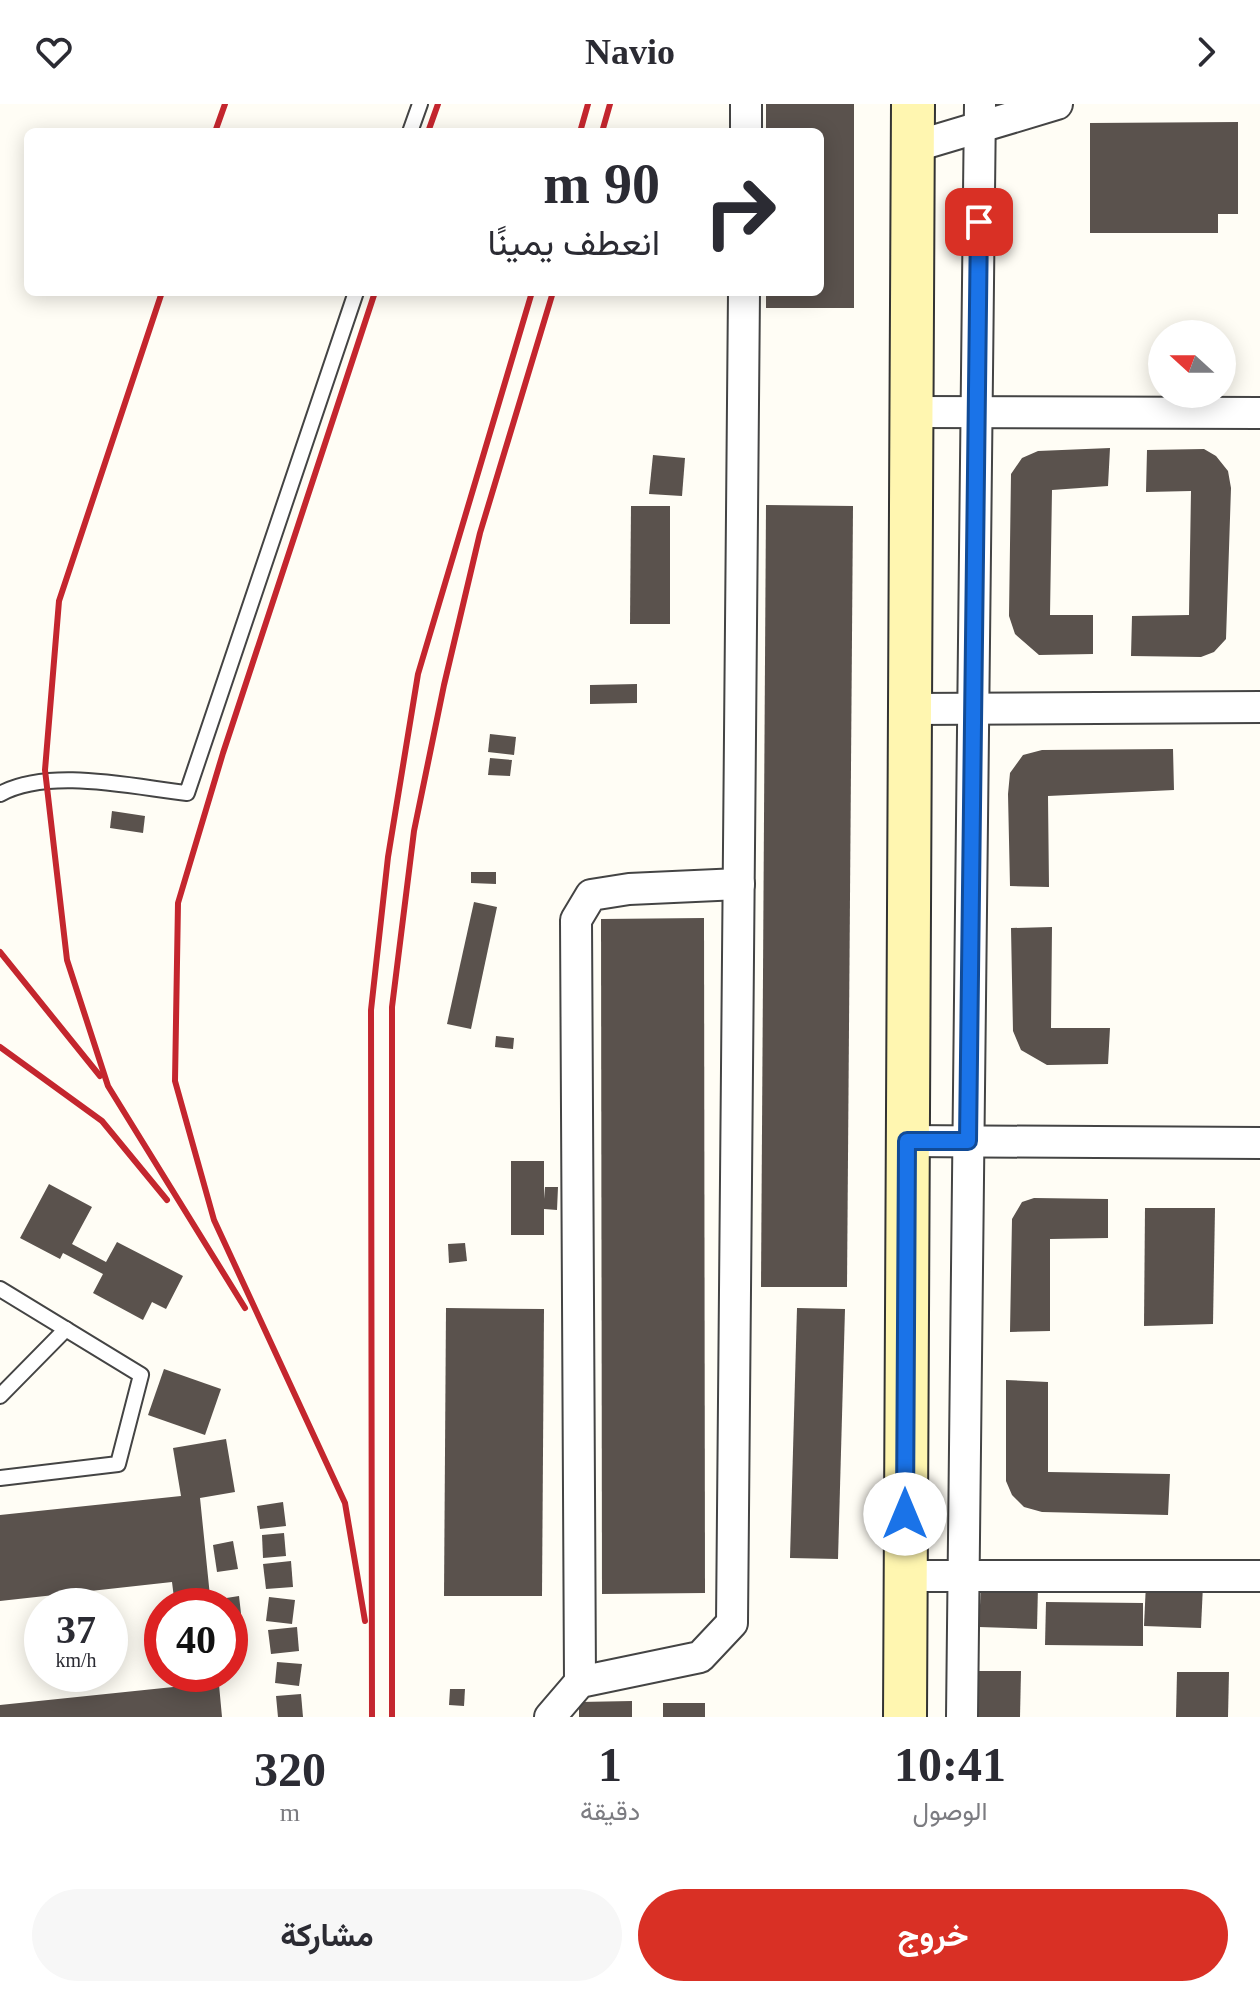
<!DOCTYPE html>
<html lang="ar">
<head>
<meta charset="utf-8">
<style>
  body { margin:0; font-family:"Times New Roman",Vazirmatn,serif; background:#f7f7f7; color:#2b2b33; direction:rtl; height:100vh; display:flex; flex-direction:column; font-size:30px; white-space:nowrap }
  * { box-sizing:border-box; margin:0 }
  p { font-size:26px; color:#7c7c81 }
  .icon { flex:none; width:44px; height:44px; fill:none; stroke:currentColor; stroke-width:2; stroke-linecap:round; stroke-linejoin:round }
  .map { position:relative; height:1613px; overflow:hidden; direction:ltr }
  .sheet { display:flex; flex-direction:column; background:#fff; flex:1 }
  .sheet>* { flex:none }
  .top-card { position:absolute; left:24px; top:24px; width:800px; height:168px; border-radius:12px; box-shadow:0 4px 20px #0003; direction:rtl; background:#fff; color:#2b2b33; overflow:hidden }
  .needle { width:52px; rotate:291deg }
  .buttons { position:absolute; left:1148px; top:216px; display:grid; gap:16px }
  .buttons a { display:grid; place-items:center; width:88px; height:88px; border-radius:50%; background:#fff; box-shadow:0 4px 20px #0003; font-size:40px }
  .speed { position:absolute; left:24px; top:1484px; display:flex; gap:16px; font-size:40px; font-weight:700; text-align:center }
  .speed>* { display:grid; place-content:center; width:104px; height:104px; border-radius:50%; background:#fff; box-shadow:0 4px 20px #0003; line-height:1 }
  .speed small { font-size:20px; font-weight:400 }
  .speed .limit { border:12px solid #d22; background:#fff; color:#111 }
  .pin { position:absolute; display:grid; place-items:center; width:68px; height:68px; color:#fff; margin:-34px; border-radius:16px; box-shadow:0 4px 12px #0006 }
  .me { position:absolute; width:88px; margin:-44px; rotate:0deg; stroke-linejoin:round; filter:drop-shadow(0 0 6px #0008) }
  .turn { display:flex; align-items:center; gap:28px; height:168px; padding:0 32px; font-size:36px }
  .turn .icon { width:104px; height:104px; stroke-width:2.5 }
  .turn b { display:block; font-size:56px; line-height:68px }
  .eta { display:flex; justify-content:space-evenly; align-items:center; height:136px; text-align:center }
  .eta b { font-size:48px; font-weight:700; line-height:56px }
  .button { display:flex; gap:16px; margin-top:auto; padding:16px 32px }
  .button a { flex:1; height:92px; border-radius:48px; background:#d93025; color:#fff; font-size:32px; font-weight:700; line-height:92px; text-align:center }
  .button a+a { background:#f7f7f7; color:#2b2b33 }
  header { display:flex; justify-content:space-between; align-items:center; height:104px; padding:0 32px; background:#fff; font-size:36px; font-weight:700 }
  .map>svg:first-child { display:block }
  .building { fill:#5a524d }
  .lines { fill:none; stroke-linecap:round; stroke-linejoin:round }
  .lane-casing { stroke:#444; stroke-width:18 }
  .street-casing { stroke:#444; stroke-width:34 }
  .secondary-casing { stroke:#333; stroke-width:46 }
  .lane { stroke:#fff; stroke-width:14 }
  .street { stroke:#fff; stroke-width:30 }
  .secondary { stroke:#fff6b0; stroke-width:42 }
  .rail { stroke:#c4262e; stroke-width:6 }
  .route-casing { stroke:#114b97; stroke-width:20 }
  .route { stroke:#1a73e8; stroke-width:14 }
</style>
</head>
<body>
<header><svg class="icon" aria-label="forward" viewBox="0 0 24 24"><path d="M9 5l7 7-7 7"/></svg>Navio<svg class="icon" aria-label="heart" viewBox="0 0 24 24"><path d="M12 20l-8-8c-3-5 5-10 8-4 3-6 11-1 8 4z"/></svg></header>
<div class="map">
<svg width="1260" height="1613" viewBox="0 0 1260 1613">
  <rect width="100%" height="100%" fill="#fffdf5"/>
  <g class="building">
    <polygon points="766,0 854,0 854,204 766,204 766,188 820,188 820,28 766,28"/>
    <polygon points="1238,18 1238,110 1218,110 1218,129 1090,129 1090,19"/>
    <polygon points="1110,344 1108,382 1052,386 1050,511 1093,511 1093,550 1039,551 1015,530 1009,512 1011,370 1022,354 1038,347"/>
    <polygon points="1204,345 1216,352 1228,367 1231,384 1226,535 1214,548 1201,553 1131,552 1132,512 1189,511 1191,387 1146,388 1147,346"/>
    <polygon points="653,351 685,354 682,392 649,390"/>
    <polygon points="766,401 853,402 847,1183 761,1183"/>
    <polygon points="631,402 670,402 670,520 630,520"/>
    <polygon points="637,580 637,599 590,600 590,581"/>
    <polygon points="490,630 516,633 514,651 488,648"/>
    <polygon points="1173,645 1174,686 1048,692 1049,783 1010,782 1008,690 1010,669 1023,651 1042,646"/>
    <polygon points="490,654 512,656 510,672 488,671"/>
    <polygon points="112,707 145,712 143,729 110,724"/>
    <polygon points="471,768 496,768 496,780 471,779"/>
    <polygon points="474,798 497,803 471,925 447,920"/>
    <polygon points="704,814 705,1489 602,1490 601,815"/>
    <polygon points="1052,823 1051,924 1110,924 1108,960 1047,961 1021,946 1013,927 1011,824"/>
    <polygon points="496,932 514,934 513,945 495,943"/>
    <polygon points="511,1057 544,1057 544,1095 545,1083 558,1083 557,1106 544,1105 544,1131 511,1131"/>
    <polygon points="49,1080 92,1103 72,1140 106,1158 117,1138 183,1172 166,1205 152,1198 143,1216 93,1189 103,1170 63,1149 60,1155 20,1134"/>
    <polygon points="1034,1094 1108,1095 1108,1134 1050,1135 1050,1227 1010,1228 1012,1115 1022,1098"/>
    <polygon points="1145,1104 1215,1104 1213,1220 1144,1222"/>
    <polygon points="465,1139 467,1157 449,1159 448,1140"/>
    <polygon points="446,1204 544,1205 542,1492 444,1492"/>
    <polygon points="797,1204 845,1205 838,1455 790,1454"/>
    <polygon points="164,1265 221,1285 205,1331 148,1311"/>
    <polygon points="1006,1276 1048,1278 1048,1368 1170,1370 1168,1411 1042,1408 1024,1403 1012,1391 1006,1377"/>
    <polygon points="226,1335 235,1388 200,1394 211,1502 175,1502 172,1478 0,1497 0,1411 181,1392 173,1344"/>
    <polygon points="283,1398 286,1422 260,1425 257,1402"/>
    <polygon points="284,1429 286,1452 263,1454 262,1431"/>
    <polygon points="233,1437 238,1465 217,1468 213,1441"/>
    <polygon points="291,1457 293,1483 266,1485 263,1460"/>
    <polygon points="1146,1479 1203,1481 1201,1524 1144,1522"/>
    <polygon points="981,1480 1038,1482 1037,1525 979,1523"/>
    <polygon points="239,1492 242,1518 230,1520 230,1502 221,1502 220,1495"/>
    <polygon points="269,1493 295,1496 292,1520 266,1517"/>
    <polygon points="1046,1498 1143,1499 1143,1542 1045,1541"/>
    <polygon points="297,1523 299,1547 271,1550 268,1526"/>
    <polygon points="277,1558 302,1560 299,1582 275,1579"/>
    <polygon points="969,1567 1021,1567 1020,1613 968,1613"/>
    <polygon points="1177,1568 1229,1568 1228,1613 1176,1613"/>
    <polygon points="182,1570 218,1570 222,1613 0,1613 0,1601 183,1582"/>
    <polygon points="450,1585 465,1585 464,1602 449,1601"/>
    <polygon points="301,1590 303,1613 278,1613 276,1592"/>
    <polygon points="632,1597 632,1613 579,1613 579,1598"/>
    <rect x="663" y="1599" width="42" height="14"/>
  </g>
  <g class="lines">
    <defs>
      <g id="lane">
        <polyline points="410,28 420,0"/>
        <path d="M 0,690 C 49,663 133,683 187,689 L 356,188"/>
        <polyline points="0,1185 141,1271 118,1360 0,1374"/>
        <polyline points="0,1292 66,1225"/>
      </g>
      <g id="street">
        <polyline points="746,28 746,0"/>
        <polyline points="913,43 1057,0"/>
        <polyline points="914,308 1260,309"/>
        <polyline points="911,605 1260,603"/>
        <polyline points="907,1037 1260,1039"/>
        <polyline points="905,1472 1260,1472"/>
        <polyline points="580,1578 576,816 591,791 629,785 739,780"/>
        <polyline points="550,1613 580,1578 700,1553 732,1519 744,188"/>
        <polyline points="962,1613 980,0"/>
      </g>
      <polyline id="secondary" points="905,1613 913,0"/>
    </defs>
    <use href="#lane" class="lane-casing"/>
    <use href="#street" class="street-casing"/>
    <use href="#secondary" class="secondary-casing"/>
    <use href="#lane" class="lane"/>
    <use href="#street" class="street"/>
    <use href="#secondary" class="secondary"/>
    <g class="rail">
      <polyline points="215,28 225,0"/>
      <polyline points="428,28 438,0"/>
      <polyline points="580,28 588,0"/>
      <polyline points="602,28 610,0"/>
      <polyline points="162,188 59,497 45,666 67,856 108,982 245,1204"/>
      <polyline points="0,848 100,972"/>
      <polyline points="0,943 102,1017 167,1096"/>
      <polyline points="365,1517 345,1399 214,1116 175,977 178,799 223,649 375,188"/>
      <polyline points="372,1613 371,906 388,753 418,570 532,188"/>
      <polyline points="392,1613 392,903 414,727 444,581 480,429 553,188"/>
    </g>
  </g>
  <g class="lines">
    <defs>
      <polyline id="route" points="905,1410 907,1037 968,1037 979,118"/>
    </defs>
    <use href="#route" class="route-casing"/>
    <use href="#route" class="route"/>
  </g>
</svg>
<div class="buttons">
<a><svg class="needle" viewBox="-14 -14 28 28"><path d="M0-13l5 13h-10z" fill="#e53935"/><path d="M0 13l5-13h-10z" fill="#7c7c81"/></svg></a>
</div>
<div class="speed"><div>37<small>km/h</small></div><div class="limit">40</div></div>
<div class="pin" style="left:979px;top:118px;background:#d93025"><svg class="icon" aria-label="arrive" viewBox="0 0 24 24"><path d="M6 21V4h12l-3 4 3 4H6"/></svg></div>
<svg class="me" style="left:905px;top:1410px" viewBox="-20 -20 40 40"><circle r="19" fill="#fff"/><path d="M0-13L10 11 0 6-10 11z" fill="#1a73e8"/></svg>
<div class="top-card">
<div class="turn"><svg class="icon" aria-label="right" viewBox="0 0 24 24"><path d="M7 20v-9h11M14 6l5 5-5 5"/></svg><div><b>90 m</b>انعطف يمينًا</div></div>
</div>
</div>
<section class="sheet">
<div class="eta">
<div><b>10:41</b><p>الوصول</p></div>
<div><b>1</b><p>دقيقة</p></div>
<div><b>320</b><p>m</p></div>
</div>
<div class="button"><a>خروج</a><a>مشاركة</a></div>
</section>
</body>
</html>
